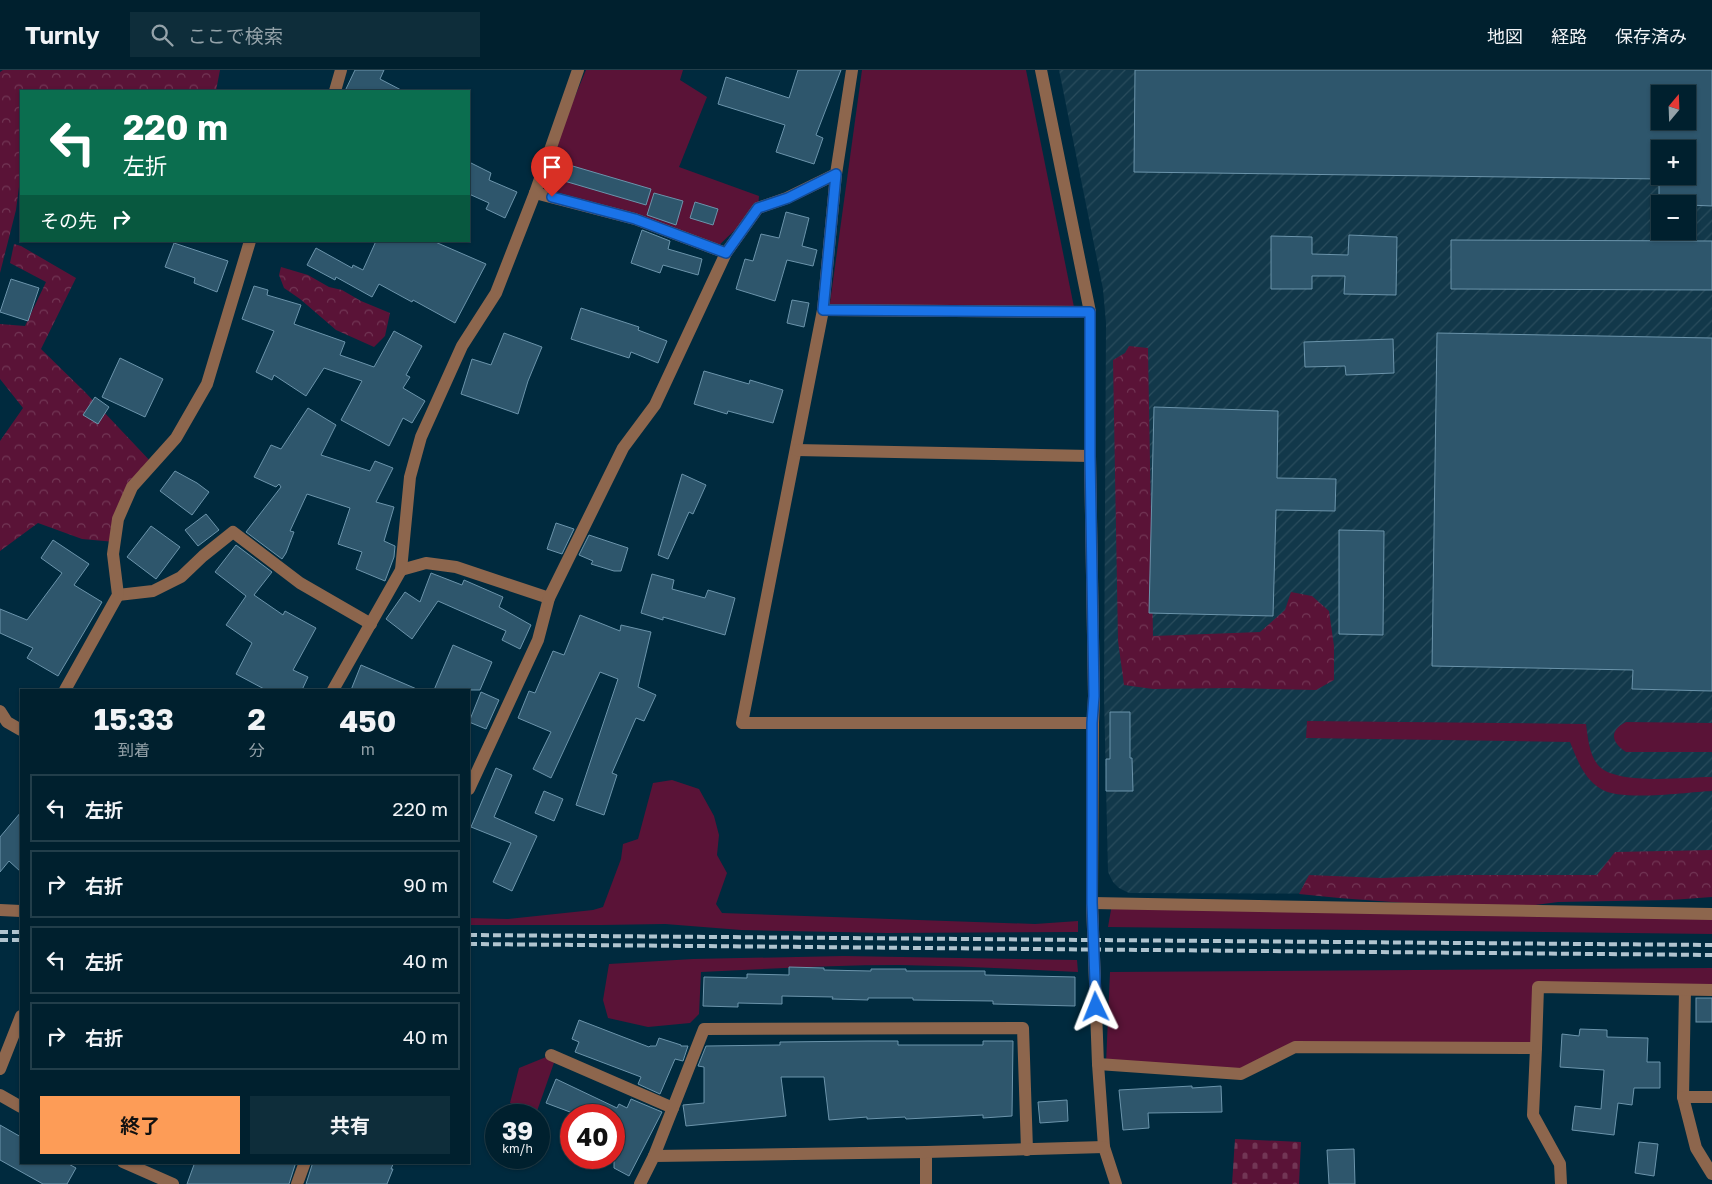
<!DOCTYPE html>
<html lang="ja">
<head>
<meta charset="utf-8">
<style>
  body { margin:0; font-family:"Golos Text","Noto Sans JP",sans-serif; background:#0e2d3a; color:#f1f3f6; height:100vh; display:flex; flex-direction:column; font-size:19px; white-space:nowrap }
  * { box-sizing:border-box; margin:0 }
  p { font-size:16px; color:#95a3aa }
  .icon { flex:none; width:28px; height:28px; fill:none; stroke:currentColor; stroke-width:2; stroke-linecap:round; stroke-linejoin:round }
  .map { position:relative; flex:1; overflow:hidden }
  .sheet { position:absolute; left:20px; top:619px; width:450px; height:475px; display:flex; flex-direction:column; background:#00202e; border-radius:0px; box-shadow:0 1px 4px #0004,0 0 0 1px #223e4a }
  .sheet>* { flex:none }
  .guide { position:absolute; left:20px; top:20px; width:450px; height:152px; border-radius:0px; box-shadow:0 1px 4px #0004,0 0 0 1px #223e4a; background:#0b6e4f; color:#fff; overflow:hidden }
  .needle { width:32px; rotate:19deg }
  .tools { position:absolute; left:1651px; top:15px; display:grid; gap:10px }
  .tools a { display:grid; place-items:center; width:45px; height:45px; border-radius:0px; background:#00202e; box-shadow:0 1px 4px #0004,0 0 0 1px #223e4a; font-size:25px }
  .speed { position:absolute; left:485px; top:1034px; display:flex; gap:10px; font-size:25px; font-weight:700; text-align:center }
  .speed>* { display:grid; place-content:center; width:65px; height:65px; border-radius:50%; background:#00202e; box-shadow:0 1px 4px #0004,0 0 0 1px #223e4a; line-height:1 }
  .speed small { font-size:12px; font-weight:400 }
  .speed .limit { border:8px solid #d22; background:#fff; color:#111 }
  .pin { position:absolute; display:grid; place-items:center; width:42px; height:42px; color:#fff; margin:-51px -21px; border-radius:50% 50% 50% 0; rotate:-45deg; box-shadow:0 0 5px #0007 }
  .pin .icon { rotate:45deg }
  .me { position:absolute; width:55px; margin:-28px; rotate:358deg; stroke-linejoin:round; filter:drop-shadow(0 0 4px #0008) }
  .turn { display:flex; align-items:center; gap:18px; height:105px; padding:0 20px; font-size:22px }
  .turn .icon { width:65px; height:65px; stroke-width:2.5 }
  .turn b { display:block; font-size:35px; line-height:42px }
  .then { display:flex; align-items:center; height:48px; padding:0 20px; background:#0003; gap:10px; font-size:19px }
  .eta { display:flex; justify-content:space-evenly; align-items:center; height:85px; text-align:center }
  .eta b { font-size:30px; font-weight:700; line-height:35px }
  .cta { display:flex; gap:10px; margin-top:auto; padding:10px 20px }
  .cta a { flex:1; height:58px; border-radius:0px; background:#fd9c57; color:#111; font-size:20px; font-weight:700; line-height:58px; text-align:center }
  .cta a+a { background:#0e2d3a; color:#f1f3f6 }
  ul { padding:0; list-style:none }
  li { display:flex; align-items:center; gap:15px; height:68px; margin:0 10px 8px; padding:0 10px; border:2px solid #223e4a; border-radius:0px }
  li div { flex:1 }
  li b { display:block; font-size:19px }
  li em { font-style:normal }
  header { display:flex; align-items:center; gap:30px; box-sizing:border-box; height:70px; padding:0 25px; background:#00202e; border-bottom:1px solid #223e4a }
  header strong { font-size:24px }
  nav { display:flex; gap:28px; margin-inline-start:auto; font-size:18px }
  .search { width:350px; height:45px; background:#0e2d3a; display:flex; align-items:center; gap:12px; box-sizing:border-box; padding:0 18px; border-radius:0px; color:#95a3aa; font-size:19px }
  .map>svg:first-child { display:block }
  .industrial { fill:url(#industrial-furrows); fill-rule:evenodd }
  .grass { fill:#5a1337 }
  .forest { fill:url(#forest-crowns) }
  .cemetery { fill:url(#cemetery-stones) }
  .building { fill:#2e566c; stroke:#6b94ab; fill-rule:evenodd }
  .lines { fill:none; stroke-linecap:round; stroke-linejoin:round }
  .minor { stroke:#8d664d; stroke-width:12 }
  .rail { stroke:#b0c4cf; stroke-width:4; stroke-dasharray:8 4; stroke-linecap:butt }
  .route-casing { stroke:#114b97; stroke-width:12 }
  .route { stroke:#1a73e8; stroke-width:9 }
</style>
</head>
<body>
<header>
<strong>Turnly</strong>
<div class="search"><svg class="icon" aria-label="search" viewBox="0 0 24 24"><circle cx="10" cy="10" r="6"/><path d="M15 15l6 6"/></svg>ここで検索</div>
<nav><a>地図</a><a>経路</a><a>保存済み</a></nav>
</header>
<div class="map">
<svg width="1712" height="1114" viewBox="0 0 1712 1114">
  <defs>
    <pattern id="industrial-furrows" width="10" height="10" patternUnits="userSpaceOnUse" patternTransform="scale(1.25)"><rect width="10" height="10" fill="#12384a"/><path d="M-1 1l2-2M0 10L10 0M9 11l2-2" fill="none" stroke="#294c5c"/></pattern>
    <pattern id="forest-crowns" width="20" height="18" patternUnits="userSpaceOnUse" patternTransform="scale(1.25)"><rect width="20" height="18" fill="#5a1337"/><path d="M2 6a3 3 0 1 1 6 0M12 15a3 3 0 1 1 6 0" fill="none" stroke="#723655"/></pattern>
    <pattern id="cemetery-stones" width="16" height="16" patternUnits="userSpaceOnUse" patternTransform="scale(1.25)"><rect width="16" height="16" fill="#5a1337"/><path d="M2 7V4a2 2 0 0 1 4 0v3zM10 15v-3a2 2 0 0 1 4 0v3z" fill="#723655"/></pattern>
  </defs>
  <rect width="100%" height="100%" fill="#002a3e"/>
  <path class="industrial" d="M 1059,0 L 1712,0 L 1712,825 L 1129,823 L 1119,818 L 1113,812 L 1108,802 L 1104,626 L 1106,253 L 1103,219 ZM 1660,24 L 1688,24 L 1688,51 L 1660,51 ZM 1660,79 L 1688,79 L 1688,106 L 1660,106 ZM 1660,134 L 1688,134 L 1688,161 L 1660,161 Z"/>
  <g class="grass">
    <polygon points="586,0 683,0 680,10 707,27 679,97 759,126 758,138 715,179 538,115"/>
    <polygon points="862,0 1026,0 1075,242 829,240"/>
    <path d="M 1307,651 L 1586,654 C 1588,668 1589,684 1598,695 C 1615,716 1686,707 1712,707 L 1712,721 C 1686,722 1622,732 1601,719 C 1583,708 1577,689 1570,672 L 1306,668 Z"/>
    <path d="M 1626,652 L 1712,653 L 1712,682 L 1626,682 C 1612,673 1608,661 1626,652 Z"/>
    <polygon points="672,710 699,719 714,746 719,765 717,785 727,803 716,834 722,843 1035,854 1078,851 1078,862 887,863 741,860 665,854 602,855 469,855 469,848 508,849 593,840 603,837 621,789 623,774 638,769 653,713"/>
    <polygon points="1112,834 1712,844 1712,864 1108,857"/>
    <path d="M 844,886 L 1077,890 L 1078,902 C 1018,899 959,896 899,895 C 833,895 767,899 701,902 L 699,944 L 690,953 L 648,957 L 608,948 L 603,930 L 609,894 L 693,889 Z"/>
    <polygon points="1712,898 1712,917 1538,917 1536,978 1295,977 1241,1004 1106,994 1110,902"/>
    <polygon points="551,985 556,987 536,1044 510,1033 519,998"/>
  </g>
  <g class="forest">
    <polygon points="3,0 220,0 216,21 21,21 21,101 16,140 0,203 0,2"/>
    <polygon points="14,174 21,176 76,208 41,279 85,322 153,394 132,417 115,472 82,469 38,453 0,481 0,371 23,338 0,309 0,254 25,256 46,212 10,193"/>
    <polygon points="281,197 308,205 329,217 342,220 361,231 390,243 385,266 374,277 336,260 300,229 284,218 279,205"/>
    <polygon points="1129,276 1148,278 1153,566 1260,562 1285,540 1291,522 1312,526 1329,541 1334,576 1334,610 1316,620 1234,618 1153,619 1124,615 1118,571 1113,290 1125,283"/>
    <polygon points="1712,780 1712,827 1671,830 1558,832 1497,840 1339,828 1299,824 1309,805 1381,808 1459,805 1597,805 1615,782"/>
  </g>
  <polygon class="cemetery" points="1235,1069 1301,1072 1299,1114 1232,1114"/>
  <g class="building">
    <polygon points="355,0 384,0 380,9 403,21 345,21"/>
    <polygon points="798,0 841,0 816,65 823,68 814,94 776,82 785,55 718,34 726,7 789,28"/>
    <path d="M 1135,0 L 1712,0 L 1712,136 L 1688,135 L 1688,134 L 1660,134 L 1659,135 L 1659,109 L 1134,102 ZM 1660,24 L 1688,24 L 1688,51 L 1660,51 ZM 1660,79 L 1688,79 L 1688,106 L 1660,106 Z"/>
    <polygon points="469,92 491,103 489,110 517,122 505,148 486,139 489,133 469,124"/>
    <polygon points="559,92 651,119 646,135 554,108"/>
    <polygon points="654,123 683,131 676,155 647,145"/>
    <polygon points="695,132 718,139 713,155 690,148"/>
    <polygon points="786,142 809,148 802,176 817,180 813,196 787,190 775,231 736,219 745,189 753,191 761,164 779,168"/>
    <polygon points="642,160 670,171 668,179 702,189 698,205 663,195 660,203 631,193"/>
    <polygon points="1349,165 1397,167 1396,225 1344,224 1345,206 1312,206 1312,219 1271,219 1271,166 1312,167 1312,184 1348,185"/>
    <polygon points="1451,170 1712,171 1712,220 1451,219"/>
    <polygon points="376,171 433,171 486,194 455,253 413,230 412,232 379,214 372,227 336,207 335,210 307,195 316,178 352,198 353,195 363,200"/>
    <polygon points="174,173 228,191 217,222 194,213 195,208 165,197"/>
    <polygon points="11,209 39,218 28,251 0,242"/>
    <polygon points="254,216 268,220 267,225 301,235 294,254 345,272 340,285 374,297 394,261 422,276 406,305 410,307 403,318 425,331 412,353 403,348 389,376 341,350 362,311 324,298 306,326 274,305 272,310 256,302 274,261 242,249"/>
    <polygon points="792,230 809,233 804,257 787,253"/>
    <polygon points="581,238 639,257 638,260 667,271 658,293 631,282 629,288 571,269"/>
    <polygon points="504,263 542,277 528,311 518,344 461,324 472,289 491,295"/>
    <polygon points="1437,263 1712,268 1712,621 1632,619 1633,600 1432,596"/>
    <polygon points="1393,269 1394,303 1346,305 1345,296 1305,297 1304,272"/>
    <polygon points="120,288 163,309 145,347 102,327"/>
    <polygon points="704,301 749,314 750,310 783,320 773,353 728,341 727,344 694,334"/>
    <polygon points="95,327 109,337 98,354 83,345"/>
    <polygon points="1154,337 1278,341 1277,408 1336,409 1335,441 1276,440 1273,546 1149,543"/>
    <polygon points="308,338 336,355 321,385 370,401 375,391 393,398 376,432 394,437 384,471 395,476 394,487 385,511 356,499 362,482 338,474 350,438 307,424 290,461 294,462 286,483 282,489 246,462 281,417 279,414 276,417 254,407 271,375 281,379"/>
    <polygon points="175,401 197,413 209,422 192,445 160,421"/>
    <polygon points="682,404 706,415 693,444 689,442 668,489 658,485"/>
    <polygon points="206,444 219,460 198,476 185,460"/>
    <polygon points="556,453 574,459 562,484 547,479"/>
    <polygon points="151,456 180,477 156,509 127,487"/>
    <polygon points="1339,460 1384,461 1383,565 1339,564"/>
    <polygon points="589,465 628,478 621,501 614,501 591,494 593,491 579,485"/>
    <polygon points="53,470 89,494 74,515 102,532 58,606 27,588 33,578 0,563 0,539 27,550 62,503 41,488"/>
    <polygon points="236,475 272,502 254,525 283,545 285,541 316,558 293,600 308,607 302,620 266,620 236,604 252,573 226,555 246,526 215,502"/>
    <polygon points="431,503 462,515 464,510 503,527 499,537 531,555 520,579 502,570 506,561 438,531 412,569 386,549 405,522 420,532"/>
    <polygon points="652,504 674,510 672,519 705,528 708,520 735,528 725,565 663,547 663,550 641,543"/>
    <polygon points="580,545 620,561 621,555 651,562 638,617 656,625 644,651 636,648 612,703 617,705 604,745 576,735 618,609 600,602 551,708 533,699 551,662 518,648 529,621 535,623 553,581 564,585"/>
    <polygon points="453,575 492,592 480,620 434,620"/>
    <polygon points="361,595 419,620 351,620"/>
    <polygon points="481,622 499,630 486,659 469,652"/>
    <polygon points="1110,642 1130,642 1130,688 1132,688 1133,721 1106,721 1106,689 1110,689"/>
    <polygon points="496,698 512,705 494,747 537,766 512,821 493,812 511,773 471,757"/>
    <polygon points="544,721 563,729 554,751 535,743"/>
    <polygon points="21,742 21,802 9,791 0,802 0,767"/>
    <polygon points="789,897 824,898 824,900 871,901 871,899 906,899 906,901 985,901 985,905 1075,907 1075,936 993,934 993,931 913,930 913,928 868,928 868,930 832,929 833,927 782,926 782,934 738,933 738,937 703,936 704,907 747,908 747,904 789,905"/>
    <rect x="1696" y="928" width="16" height="24"/>
    <polygon points="579,950 649,977 650,976 656,976 659,968 681,975 681,976 688,976 683,991 675,989 660,1024 638,1014 641,1007 575,982 579,972 572,969"/>
    <polygon points="1580,959 1607,960 1607,967 1648,968 1647,992 1660,992 1660,1018 1634,1018 1632,1035 1618,1033 1614,1065 1572,1060 1575,1036 1601,1039 1604,1000 1560,997 1562,964 1579,966"/>
    <polygon points="868,971 898,971 898,975 983,975 983,971 1013,971 1012,1046 983,1048 983,1045 906,1049 905,1047 867,1049 867,1047 829,1050 824,1007 781,1007 786,1046 686,1056 683,1035 704,1033 704,997 698,996 706,976 780,975 780,972"/>
    <polygon points="556,1009 617,1038 619,1034 627,1038 631,1029 662,1042 629,1106 614,1098 614,1045 578,1045 546,1033"/>
    <polygon points="1192,1016 1192,1018 1221,1016 1222,1042 1148,1043 1149,1058 1123,1060 1119,1020"/>
    <polygon points="1067,1030 1068,1051 1040,1053 1038,1032"/>
    <polygon points="0,1055 21,1067 21,1092 65,1092 76,1098 67,1114 43,1114 0,1090"/>
    <polygon points="1639,1072 1658,1074 1654,1106 1635,1103"/>
    <polygon points="1354,1079 1355,1114 1329,1114 1327,1080"/>
    <polygon points="195,1092 296,1092 289,1114 187,1114"/>
    <polygon points="313,1092 394,1092 391,1099 393,1099 387,1114 306,1114"/>
  </g>
  <g class="lines">
    <g class="minor">
      <polyline points="852,0 836,104 823,240 742,653 1093,653"/>
      <polyline points="1041,0 1090,242 1090,386 1094,626 1093,653 1092,833 1098,994 1104,1077 1116,1114"/>
      <polyline points="335,21 341,0"/>
      <polyline points="535,123 635,149 726,183"/>
      <polyline points="823,240 1090,242"/>
      <polyline points="796,380 1090,386"/>
      <polyline points="401,500 426,493 456,497 549,528"/>
      <polyline points="118,525 153,521 181,507 203,486 233,462 300,513 371,554"/>
      <polyline points="65,620 118,525 113,484 118,449 132,417 176,368 207,314 250,171"/>
      <polyline points="333,620 401,500 410,407 421,367 462,276 496,223 535,123 578,0"/>
      <polyline points="0,641 7,652 21,660"/>
      <polyline points="469,719 538,570 549,528 623,378 655,335 726,183 758,138 787,128 836,104"/>
      <polyline points="1092,833 1712,844"/>
      <polyline points="0,840 21,841"/>
      <polyline points="1685,920 1683,1027 1696,1078 1712,1104"/>
      <polyline points="1536,978 1533,1045 1560,1094 1561,1114"/>
      <polyline points="551,985 673,1038"/>
      <polyline points="1098,994 1241,1004 1295,977 1536,978 1538,917 1712,920"/>
      <polyline points="0,999 21,946"/>
      <polyline points="0,1025 21,1037"/>
      <polyline points="1683,1027 1712,1027"/>
      <polyline points="926,1082 926,1114"/>
      <polyline points="654,1086 704,959 1023,958 1027,1080"/>
      <polyline points="123,1092 173,1114"/>
      <polyline points="297,1114 305,1092"/>
      <polyline points="640,1114 654,1086 926,1082 1104,1077"/>
    </g>
    <g class="rail">
      <polyline points="0,862 21,862"/>
      <polyline points="469,865 1712,875"/>
      <polyline points="0,870 21,870"/>
      <polyline points="469,874 1712,885"/>
    </g>
  </g>
  <g class="lines">
    <defs>
      <polyline id="route" points="552,127 635,149 726,183 758,138 788,128 836,104 823,240 1090,242 1090,386 1094,626 1092,653 1092,833 1096,937"/>
    </defs>
    <use href="#route" class="route-casing"/>
    <use href="#route" class="route"/>
  </g>
</svg>
<div class="tools">
<a><svg class="needle" viewBox="-14 -14 28 28"><path d="M0-13l5 13h-10z" fill="#e53935"/><path d="M0 13l5-13h-10z" fill="#95a3aa"/></svg></a>
<a>+</a>
<a>−</a>
</div>
<div class="speed"><div>39<small>km/h</small></div><div class="limit">40</div></div>
<div class="pin" style="left:552px;top:127px;background:#d93025"><svg class="icon" aria-label="arrive" viewBox="0 0 24 24"><path d="M6 21V4h12l-3 4 3 4H6"/></svg></div>
<svg class="me" style="left:1096px;top:937px" viewBox="-20 -20 40 40"><path d="M0-17L14 15 0 8-14 15z" fill="#1a73e8" stroke="#fff" stroke-width="4"/></svg>
<div class="guide">
<div class="turn"><svg class="icon" aria-label="left" viewBox="0 0 24 24"><path d="M17 20v-9H6M10 6l-5 5 5 5"/></svg><div><b>220 m</b>左折</div></div>
<div class="then">その先<svg class="icon" aria-label="right" viewBox="0 0 24 24"><path d="M7 20v-9h11M14 6l5 5-5 5"/></svg></div>
</div>
<section class="sheet">
<div class="eta">
<div><b>15:33</b><p>到着</p></div>
<div><b>2</b><p>分</p></div>
<div><b>450</b><p>m</p></div>
</div>
<ul>
<li><svg class="icon" aria-label="left" viewBox="0 0 24 24"><path d="M17 20v-9H6M10 6l-5 5 5 5"/></svg><div><b>左折</b></div><em>220 m</em></li>
<li><svg class="icon" aria-label="right" viewBox="0 0 24 24"><path d="M7 20v-9h11M14 6l5 5-5 5"/></svg><div><b>右折</b></div><em>90 m</em></li>
<li><svg class="icon" aria-label="left" viewBox="0 0 24 24"><path d="M17 20v-9H6M10 6l-5 5 5 5"/></svg><div><b>左折</b></div><em>40 m</em></li>
<li><svg class="icon" aria-label="right" viewBox="0 0 24 24"><path d="M7 20v-9h11M14 6l5 5-5 5"/></svg><div><b>右折</b></div><em>40 m</em></li>
</ul>
<div class="cta"><a>終了</a><a>共有</a></div>
</section>
</div>
</body>
</html>
